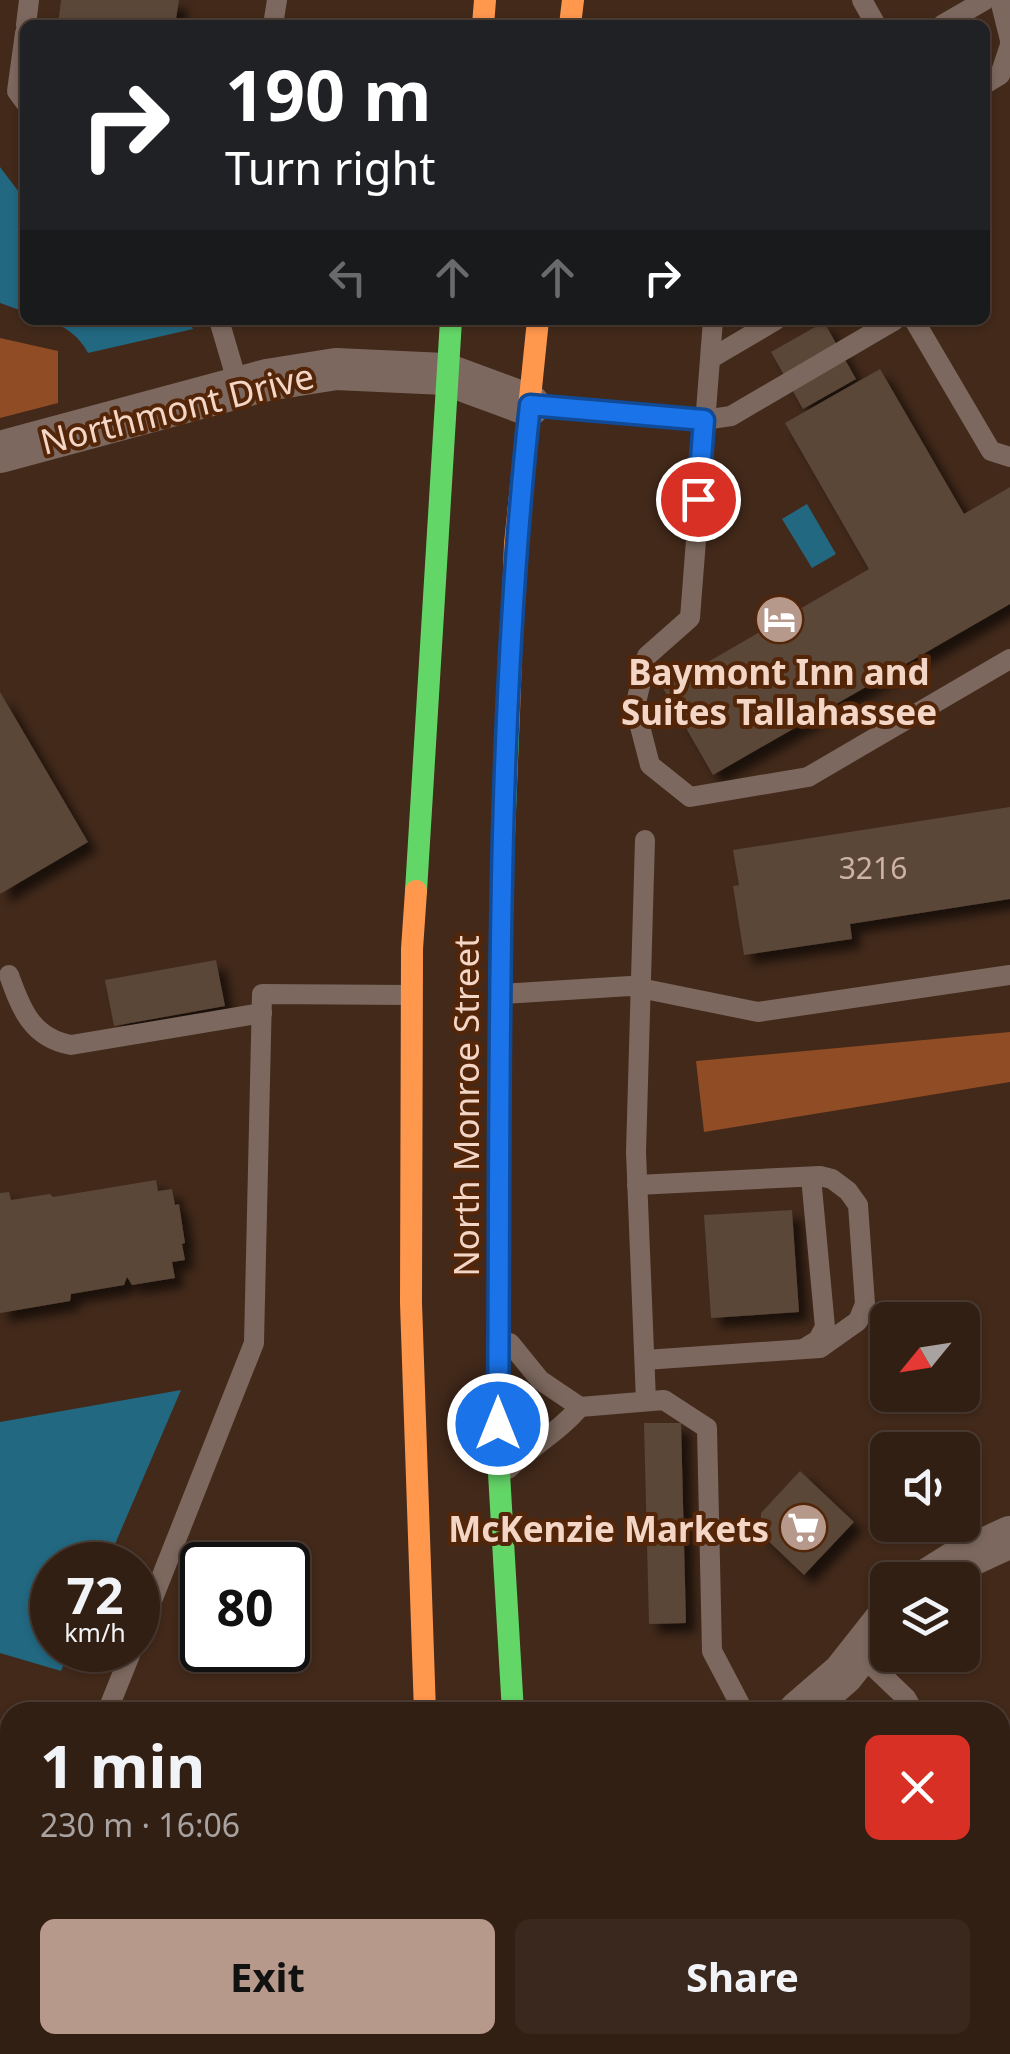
<!DOCTYPE html>
<html lang="en">
<head>
<meta charset="utf-8">
<style>
  body { margin:0; font-family:"Noto Sans",sans-serif; background:#3a271d; color:#f1f3f6; height:100vh; display:flex; flex-direction:column; font-size:38px; white-space:nowrap }
  * { box-sizing:border-box; margin:0 }
  p { font-size:32px; color:#a8a2a0 }
  .icon { flex:none; width:55px; height:55px; fill:none; stroke:currentColor; stroke-width:2; stroke-linecap:round; stroke-linejoin:round }
  .map { position:relative; flex:1; overflow:hidden }
  .drawer { position:absolute; left:0px; top:1702px; width:1010px; height:352px; display:flex; flex-direction:column; background:#321f14; border-radius:30px 30px 0 0; box-shadow:0 2px 8px #0004,0 0 0 2px #4d3d34 }
  .drawer>* { flex:none }
  .banner { position:absolute; left:20px; top:20px; width:970px; height:305px; border-radius:15px; box-shadow:0 2px 8px #0004,0 0 0 2px #4d3d34; background:#202124; color:#fff; overflow:hidden }
  .needle { width:65px; rotate:240deg }
  .buttons { position:absolute; left:870px; top:1302px; display:grid; gap:20px }
  .buttons a { display:grid; place-items:center; width:110px; height:110px; border-radius:15px; background:#321f14; box-shadow:0 2px 8px #0004,0 0 0 2px #4d3d34; font-size:50px }
  .speed { position:absolute; left:30px; top:1542px; display:flex; gap:20px; font-size:50px; font-weight:700; text-align:center }
  .speed>* { display:grid; place-content:center; width:130px; height:130px; border-radius:50%; background:#321f14; box-shadow:0 2px 8px #0004,0 0 0 2px #4d3d34; line-height:1 }
  .speed small { font-size:25px; font-weight:400 }
  .speed .limit { border:5px solid #111; border-radius:15px; background:#fff; color:#111 }
  .pin { position:absolute; display:grid; place-items:center; width:85px; height:85px; color:#fff; margin:-42px; border:5px solid #fff; border-radius:50%; box-shadow:0 2px 10px #0007 }
  .me { position:absolute; width:110px; margin:-55px; rotate:0deg; stroke-linejoin:round; filter:drop-shadow(0 0 8px #0008) }
  .turn { display:flex; align-items:center; gap:35px; height:210px; padding:0 40px; font-size:45px }
  .turn .icon { width:130px; height:130px; stroke-width:2.5 }
  .turn b { display:block; font-size:70px; line-height:85px }
  .lanes { display:flex; align-items:center; height:95px; padding:0 40px; background:#0003; justify-content:center; gap:50px; direction:ltr }
  .lanes .off { opacity:.35 }
  .round { display:grid; place-items:center; flex:none; width:105px; height:105px; border-radius:15px; background:#3a271d }
  .head { display:flex; align-items:center; justify-content:space-between; height:170px; padding:0 40px }
  h1 { font-size:60px; font-weight:700; line-height:75px }
  .button { display:flex; gap:20px; margin-top:auto; padding:20px 40px }
  .button a { flex:1; height:115px; border-radius:15px; background:#b6998a; color:#111; font-size:40px; font-weight:700; line-height:115px; text-align:center }
  .button a+a { background:#3a271d; color:#f1f3f6 }
  .map>svg:first-child { display:block }
  .forest { fill:#904c24 }
  .water { fill:#226881 }
  .building { fill:#5a4639; filter:url(#shadow) }
  .lines { fill:none; stroke-linecap:round; stroke-linejoin:round }
  .lane { stroke:#7c685e; stroke-width:20 }
  .street { stroke:#7c685e; stroke-width:42 }
  .fast { stroke:#63d668; stroke-width:22 }
  .slow { stroke:#ff974d; stroke-width:22 }
  .route-casing { stroke:#114b97; stroke-width:25 }
  .route { stroke:#1a73e8; stroke-width:18 }
  .labels { text-anchor:middle; dominant-baseline:central; stroke-width:8; stroke-linejoin:round; paint-order:stroke }
  .number-label { font-size:30px; fill:#ceb2a4 }
  .street-label { font-size:35px; fill:#f4d6c7; stroke:#532509 }
  .poi-label { font-size:35px; font-weight:bold; fill:#f4d6c7; stroke:#532509 }
</style>
</head>
<body>
<div class="map">
<svg width="1010" height="2054" viewBox="0 0 1010 2054">
  <defs>
    <filter id="shadow"><feDropShadow dx="9" dy="9" stdDeviation="5" flood-color="#0009"/></filter>
  </defs>
  <rect width="100%" height="100%" fill="#42291a"/>
  <g class="forest">
    <polygon points="0,338 58,351 58,403 0,418"/>
    <polygon points="1010,1032 1010,1082 704,1132 696,1061"/>
  </g>
  <g class="water">
    <polygon points="0,167 25,200 25,312 0,303"/>
    <path d="M 47,320 L 189,320 L 193,329 L 88,353 C 80,337 65,326 47,320 Z"/>
    <polygon points="807,504 836,554 812,568 782,519"/>
    <polygon points="181,1390 106,1565 52,1565 52,1650 70,1650 61,1671 0,1653 0,1422"/>
  </g>
  <g class="building">
    <polygon points="61,0 179,0 175,25 58,25"/>
    <polygon points="824,322 856,379 803,409 771,352"/>
    <polygon points="880,369 964,514 1010,487 1010,604 713,775 663,688 869,569 785,423"/>
    <polygon points="0,692 88,842 0,894"/>
    <polygon points="1010,807 1010,899 850,924 852,939 744,955 733,886 739,885 733,850"/>
    <polygon points="216,960 225,1006 114,1026 105,980"/>
    <polygon points="156,1180 158,1191 172,1189 175,1205 179,1204 185,1243 182,1244 185,1260 172,1262 175,1278 132,1285 127,1277 124,1285 71,1294 70,1301 0,1313 0,1193 9,1192 11,1200 50,1194 53,1197"/>
    <polygon points="792,1210 799,1312 711,1318 704,1215"/>
    <polygon points="644,1423 681,1423 686,1623 649,1624"/>
    <polygon points="800,1471 854,1522 804,1575 761,1534 761,1513"/>
    <polygon points="1000,1905 1010,1923 1010,2054 971,2054 965,2045 1000,2045"/>
    <polygon points="763,2045 856,2045 861,2054 768,2054"/>
    <polygon points="900,2045 930,2045 935,2054 906,2054"/>
  </g>
  <g class="lines">
    <g class="lane">
      <polyline points="862,0 876,25"/>
      <polyline points="1000,0 1010,40"/>
      <polyline points="26,25 29,0"/>
      <polyline points="273,25 277,0"/>
      <polyline points="942,25 985,0"/>
      <polyline points="25,33 17,91 25,102"/>
      <polyline points="985,84 1000,75 1010,45"/>
      <polyline points="219,320 239,388"/>
      <polyline points="713,320 690,618 647,656 635,707 650,765 690,797 808,777 1010,659"/>
      <polyline points="914,320 991,451 1010,457"/>
      <polyline points="710,359 776,320"/>
      <polyline points="531,405 704,420 731,416 895,320"/>
      <polyline points="645,840 636,1152 646,1401"/>
      <path d="M 9,975 C 21,1009 32,1038 71,1045 L 262,1013"/>
      <polyline points="502,994 630,986 758,1012 1010,975"/>
      <polyline points="637,1185 820,1176 832,1179 848,1191 858,1205 865,1304 858,1321 820,1348 645,1360"/>
      <polyline points="805,1348 818,1340 825,1327 811,1177"/>
      <polyline points="580,1407 664,1400 707,1428 712,1651 744,1712"/>
      <path d="M 508,1469 C 532,1446 559,1432 580,1407 L 540,1380 L 510,1343"/>
      <polyline points="138,1636 254,1343 262,994 410,995"/>
      <polyline points="859,1653 906,1698 914,1712"/>
      <polyline points="107,1712 132,1650"/>
      <polyline points="0,1740 10,1743"/>
      <polyline points="1000,1844 1010,1842"/>
      <polyline points="1000,1868 1010,1886"/>
      <polyline points="291,2045 292,2054"/>
      <polyline points="881,2045 886,2054"/>
      <polyline points="949,2045 954,2054"/>
      <polyline points="695,2054 695,2045"/>
    </g>
    <g class="street">
      <polyline points="0,452 267,380 336,369 445,374 529,405"/>
      <polyline points="927,1580 954,1563 1010,1537"/>
      <polyline points="799,1712 843,1674 888,1617"/>
    </g>
    <g class="fast">
      <polyline points="509,712 500,936 498,1456 513,1712"/>
      <polyline points="416,891 451,320"/>
    </g>
    <g class="slow">
      <polyline points="483,25 485,0"/>
      <polyline points="570,25 573,0"/>
      <polyline points="509,712 515,544 538,320"/>
      <polyline points="416,891 412,949 411,1303 425,1712"/>
      <polyline points="450,2045 451,2054"/>
      <polyline points="538,2045 539,2054"/>
    </g>
  </g>
  <g class="lines">
    <defs>
      <path id="route" d="M 498,1424 C 501,1085 493,743 530,405 L 704,420 L 698,499"/>
    </defs>
    <use href="#route" class="route-casing"/>
    <use href="#route" class="route"/>
  </g>
  <defs>
    <symbol id="hotel-disc" viewBox="-11 -11 22 22"><circle r="9.5" fill="#b6998a" stroke="#532509"/><path d="M-6-4.5h1.5V1H6V5H4.5V3h-9V5H-6ZM-4 0a1.8 1.8 0 1 1 3.6 0ZM.5 0V-2.5h3Q6-2.5 6 0Z" fill="#fff"/></symbol>
    <symbol id="supermarket-disc" viewBox="-11 -11 22 22"><circle r="9.5" fill="#b6998a" stroke="#532509"/><path d="M-6-5.5h2.5l.6 2H6L4.5 2H-2.5L-4.4-4H-6ZM-1.5 3.2a1.3 1.3 0 1 0 .1 0ZM3 3.2a1.3 1.3 0 1 0 .1 0Z" fill="#fff"/></symbol>
  </defs>
  <g fill-rule="evenodd">
    <use href="#hotel-disc" x="752" y="592" width="55" height="55"/>
    <use href="#supermarket-disc" x="776" y="1500" width="55" height="55"/>
  </g>
  <g class="labels">
    <g class="number-label">
      <text x="873" y="867">3216</text>
    </g>
    <g class="street-label">
      <text transform="translate(177 408) rotate(-14)">Northmont Drive</text>
      <text transform="translate(465 1106) rotate(-90)">North Monroe Street</text>
    </g>
    <g class="poi-label">
      <text x="779" y="671">Baymont Inn and<tspan x="779" dy="40">Suites Tallahassee</tspan></text>
      <text x="769" y="1528" text-anchor="end">McKenzie Markets</text>
    </g>
  </g>
</svg>
<div class="buttons">
<a><svg class="needle" viewBox="-14 -14 28 28"><path d="M0-13l5 13h-10z" fill="#e53935"/><path d="M0 13l5-13h-10z" fill="#a8a2a0"/></svg></a>
<a><svg class="icon" aria-label="sound" viewBox="0 0 24 24"><path d="M4 9h4l5-4v14l-5-4H4zM17 9q2 3 0 6"/></svg></a>
<a><svg class="icon" aria-label="layers" viewBox="0 0 24 24"><path d="M12 4l9 5-9 5-9-5zM3 14l9 5 9-5"/></svg></a>
</div>
<div class="speed"><div>72<small>km/h</small></div><div class="limit">80</div></div>
<div class="pin" style="left:698px;top:499px;background:#d93025"><svg class="icon" aria-label="arrive" viewBox="0 0 24 24"><path d="M6 21V4h12l-3 4 3 4H6"/></svg></div>
<svg class="me" style="left:498px;top:1424px" viewBox="-20 -20 40 40"><circle r="17" fill="#1a73e8" stroke="#fff" stroke-width="3"/><path d="M0-11L8 9 0 5-8 9z" fill="#fff"/></svg>
<div class="banner">
<div class="turn"><svg class="icon" aria-label="right" viewBox="0 0 24 24"><path d="M7 20v-9h11M14 6l5 5-5 5"/></svg><div><b>190 m</b>Turn right</div></div>
<div class="lanes"><svg class="icon off" aria-label="left" viewBox="0 0 24 24"><path d="M17 20v-9H6M10 6l-5 5 5 5"/></svg><svg class="icon off" aria-label="ahead" viewBox="0 0 24 24"><path d="M12 20V5M6 11l6-6 6 6"/></svg><svg class="icon off" aria-label="ahead" viewBox="0 0 24 24"><path d="M12 20V5M6 11l6-6 6 6"/></svg><svg class="icon" aria-label="right" viewBox="0 0 24 24"><path d="M7 20v-9h11M14 6l5 5-5 5"/></svg></div>
</div>
<section class="drawer">
<div class="head"><div><h1>1 min</h1><p>230 m · 16:06</p></div><a class="round" style="background:#d93025;color:#fff"><svg class="icon" aria-label="close" viewBox="0 0 24 24"><path d="M6 6l12 12M18 6L6 18"/></svg></a></div>
<div class="button"><a>Exit</a><a>Share</a></div>
</section>
</div>
</body>
</html>
